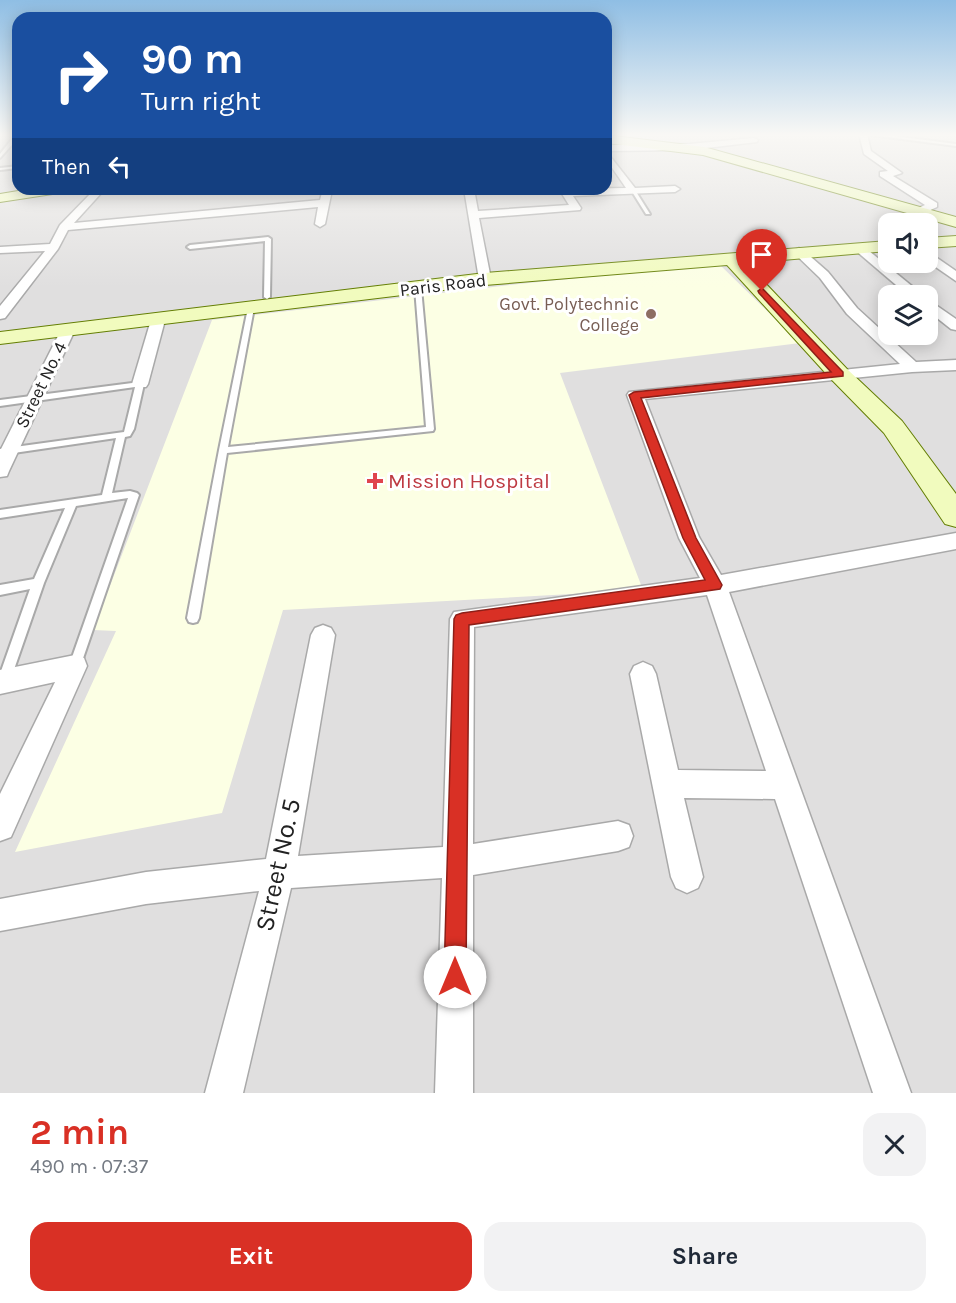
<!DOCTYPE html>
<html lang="en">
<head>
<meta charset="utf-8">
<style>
  body { margin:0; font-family:Karla,sans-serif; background:#f2f2f3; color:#1f2937; height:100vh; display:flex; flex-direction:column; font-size:22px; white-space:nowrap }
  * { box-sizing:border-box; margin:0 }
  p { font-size:20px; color:#747a83 }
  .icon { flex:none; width:33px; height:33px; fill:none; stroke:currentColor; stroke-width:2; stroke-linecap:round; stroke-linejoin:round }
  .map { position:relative; height:1093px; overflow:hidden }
  .sheet { display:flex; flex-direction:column; background:#fff; flex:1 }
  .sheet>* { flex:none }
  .hud { position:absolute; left:12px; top:12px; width:600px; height:183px; border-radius:18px; box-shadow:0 3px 15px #0003; background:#1a4fa0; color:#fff; overflow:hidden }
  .tools { position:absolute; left:878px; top:213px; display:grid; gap:12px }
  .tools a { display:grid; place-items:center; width:60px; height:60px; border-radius:12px; background:#fff; box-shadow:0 3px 15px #0003; font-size:30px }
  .pin { position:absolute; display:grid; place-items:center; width:51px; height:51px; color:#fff; margin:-62px -26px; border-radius:50% 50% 50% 0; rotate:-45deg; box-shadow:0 0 6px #0007 }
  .pin .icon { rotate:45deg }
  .me { position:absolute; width:66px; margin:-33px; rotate:0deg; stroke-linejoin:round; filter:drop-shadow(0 0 4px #0008) }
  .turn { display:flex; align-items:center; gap:21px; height:126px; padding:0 30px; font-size:27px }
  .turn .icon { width:78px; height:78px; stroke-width:2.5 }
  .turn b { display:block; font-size:42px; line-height:51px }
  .then { display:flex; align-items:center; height:57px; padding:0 30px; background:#0003; gap:12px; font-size:22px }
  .round { display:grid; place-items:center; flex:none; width:63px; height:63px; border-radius:18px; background:#f2f2f3 }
  .headline { display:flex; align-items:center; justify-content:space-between; height:102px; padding:0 30px }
  h1 { font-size:36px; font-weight:700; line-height:45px; color:#d93025 }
  .cta { display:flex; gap:12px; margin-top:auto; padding:12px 30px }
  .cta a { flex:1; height:69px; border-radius:18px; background:#d93025; color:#fff; font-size:24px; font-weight:700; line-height:69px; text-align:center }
  .cta a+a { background:#f2f2f3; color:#1f2937 }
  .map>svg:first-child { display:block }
  .residential { fill:#e0dfdf; fill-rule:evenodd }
  .education { fill:#fcffe4 }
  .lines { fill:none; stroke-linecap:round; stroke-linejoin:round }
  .lane-casing { stroke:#a9a9a9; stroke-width:4 }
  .street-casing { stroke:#a9a9a9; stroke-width:3 }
  .secondary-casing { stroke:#647e04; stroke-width:2 }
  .lane { fill:#fff; fill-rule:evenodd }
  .street { fill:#fff; fill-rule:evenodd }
  .secondary { fill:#f1fbbe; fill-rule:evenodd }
  .route { fill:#d93025; stroke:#8d1f18; stroke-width:1.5 }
  .education-dot { fill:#8d6e63; stroke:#fff; stroke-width:2 }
  .health-dot { fill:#e0444e; stroke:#fff; stroke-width:2 }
  .labels { text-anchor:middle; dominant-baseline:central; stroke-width:6; stroke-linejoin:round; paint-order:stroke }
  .far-street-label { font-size:18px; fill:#222; stroke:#fff }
  .far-education-label { font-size:18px; fill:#785e54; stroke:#fff; text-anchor:end }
  .health-label { font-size:21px; fill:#be3a42; stroke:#fff; text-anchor:start }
  .near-street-label { font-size:26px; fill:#222; stroke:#fff }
</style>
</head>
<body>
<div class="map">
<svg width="956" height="1093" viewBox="0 0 956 1093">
  <rect width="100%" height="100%" fill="#f2f0e9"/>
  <path class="residential" d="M 0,134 L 18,134 L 18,189 L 606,189 L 606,134 L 956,134 L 956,1093 L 0,1093 ZM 888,224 L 927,224 L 927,262 L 888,262 ZM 888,296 L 927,296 L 927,334 L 888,334 Z"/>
  <polygon class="education" points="719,264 800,343 560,373 643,590 283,610 222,813 15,852 116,631 93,630 212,320 519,284"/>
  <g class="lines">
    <defs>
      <g id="lane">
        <polygon points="16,134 18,134 18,138 0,158 0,154"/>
        <polygon points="863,134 879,134 956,144 956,146"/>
        <polygon points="18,166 18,168 0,170 0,168"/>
        <polygon points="631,190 635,190 650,214 646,214"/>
        <polygon points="268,237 271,239 270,297 267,299 264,297 265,241 190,249 187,247 190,245"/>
        <polygon points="418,286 421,288 434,429 433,431 227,453 199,618 197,622 193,623 189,622 187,618 219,450 248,308 251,306 254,308 228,447 426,427 415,288"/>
        <polygon points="140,382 144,384 134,429 130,436 125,437 112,493 130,491 137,493 139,495 79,670 75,672 71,670 69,666 128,498 76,506 44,583 10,681 8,685 4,687 0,685 0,674 30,589 0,595 0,585 34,579 65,508 0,518 0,510 102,495 116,438 0,455 0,449 124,432 135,387 0,406 0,400"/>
      </g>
      <g id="street">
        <polygon points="859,134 867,134 871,151 902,173 893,176 937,203 937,207 924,213 916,213 916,209 925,205 880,176 880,172 888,171 864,154"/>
        <polygon points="754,138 758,140 757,142 689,150 606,151 635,188 675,186 680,189 675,192 573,196 581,208 580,210 479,218 491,279 485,283 479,279 464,189 474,189 478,211 569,205 559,189 626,188 606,159 606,145 689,144"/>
        <polygon points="95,189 105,189 74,223 320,200 323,189 332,190 325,224 320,227 315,224 318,207 68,230 58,249 5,318 0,319 0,306 45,251 0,253 0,247 50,244 60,225"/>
        <polygon points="859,245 863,246 924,296 909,296 855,250 855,246"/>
        <polygon points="799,248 803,250 828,272 857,308 916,362 956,360 956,370 912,372 645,399 699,537 721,575 956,533 956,549 729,592 911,1093 873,1093 775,799 684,798 703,877 698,888 687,893 676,888 671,877 630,674 634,666 643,662 652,666 656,674 678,770 766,771 707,595 474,627 473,844 618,821 629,825 633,836 629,847 618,851 473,875 473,1093 435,1093 442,878 291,888 243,1093 205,1093 259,891 146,904 0,931 0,899 146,872 266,859 311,635 315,628 323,625 331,628 335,635 298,856 443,847 450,619 454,612 700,578 679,538 627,395 629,392 900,364 847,314 820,278 795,254 795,250"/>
        <polygon points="927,251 956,271 956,281 927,261"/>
        <polygon points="927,299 956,319 956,330 951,329 927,310"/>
        <polygon points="158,316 165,320 148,384 146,387 134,387 132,384 151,320"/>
        <polygon points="67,328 74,332 9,471 7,476 0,477 0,451 60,332"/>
        <polygon points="75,655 84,658 87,666 11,837 0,841 0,794 55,682 0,694 0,670"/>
      </g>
      <g id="secondary">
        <polygon points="606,135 704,147 956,217 956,227 703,155 606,143"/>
        <polygon points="30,189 66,189 59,193 0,202 0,194"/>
        <polygon points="956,236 956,246 927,248 927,238"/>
        <polygon points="888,241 888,251 746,263 847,369 902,421 956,494 956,527 945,524 884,433 831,379 727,265 485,285 0,344 0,332 485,273"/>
      </g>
    </defs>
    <use href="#lane" class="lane-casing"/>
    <use href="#street" class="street-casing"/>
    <use href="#secondary" class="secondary-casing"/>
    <use href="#lane" class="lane"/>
    <use href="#street" class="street"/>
    <use href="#secondary" class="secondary"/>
  </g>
  <linearGradient id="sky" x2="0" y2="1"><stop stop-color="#8fbee4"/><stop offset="0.47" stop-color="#f9f8f5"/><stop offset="1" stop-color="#f9f8f5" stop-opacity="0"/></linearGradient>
  <rect width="956" height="287" fill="url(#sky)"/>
  <polygon class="route" points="762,288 843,372 843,376 641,398 696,538 722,585 720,589 469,625 466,977 463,985 455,989 447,985 444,977 454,619 456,615 462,613 705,580 683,538 629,395 634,392 831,372 759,293 758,291"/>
  <circle class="education-dot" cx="651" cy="314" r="6"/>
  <path class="health-dot" d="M372 472h6v6h6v6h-6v6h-6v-6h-6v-6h6z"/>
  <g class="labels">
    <g class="far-street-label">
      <text transform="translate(443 285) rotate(-7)">Paris Road</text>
      <text transform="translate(41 385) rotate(-64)">Street No. 4</text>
    </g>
    <g class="far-education-label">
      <text x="639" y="304">Govt. Polytechnic<tspan x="639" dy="21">College</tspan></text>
    </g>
    <g class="health-label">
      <text x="388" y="481">Mission Hospital</text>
    </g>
    <g class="near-street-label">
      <text transform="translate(278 865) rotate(-78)">Street No. 5</text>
    </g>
  </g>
</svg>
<div class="tools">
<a><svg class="icon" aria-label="sound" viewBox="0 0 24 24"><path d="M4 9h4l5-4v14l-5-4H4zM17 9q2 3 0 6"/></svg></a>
<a><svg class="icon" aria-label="layers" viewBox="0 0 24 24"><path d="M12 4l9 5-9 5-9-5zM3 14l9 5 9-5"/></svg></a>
</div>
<div class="pin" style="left:762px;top:291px;background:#d93025"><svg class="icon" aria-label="arrive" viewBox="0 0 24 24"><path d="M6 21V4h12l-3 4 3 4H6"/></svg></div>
<svg class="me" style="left:455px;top:977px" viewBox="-20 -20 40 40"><circle r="19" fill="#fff"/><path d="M0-13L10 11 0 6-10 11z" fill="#d93025"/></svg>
<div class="hud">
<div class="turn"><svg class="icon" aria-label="right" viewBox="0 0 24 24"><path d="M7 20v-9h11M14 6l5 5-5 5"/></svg><div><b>90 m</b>Turn right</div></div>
<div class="then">Then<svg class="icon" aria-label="left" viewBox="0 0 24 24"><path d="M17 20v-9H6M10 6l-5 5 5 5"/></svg></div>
</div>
</div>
<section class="sheet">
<div class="headline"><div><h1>2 min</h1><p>490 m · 07:37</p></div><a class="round"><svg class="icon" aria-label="close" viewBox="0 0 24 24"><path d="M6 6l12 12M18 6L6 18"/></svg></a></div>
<div class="cta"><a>Exit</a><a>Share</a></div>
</section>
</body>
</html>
